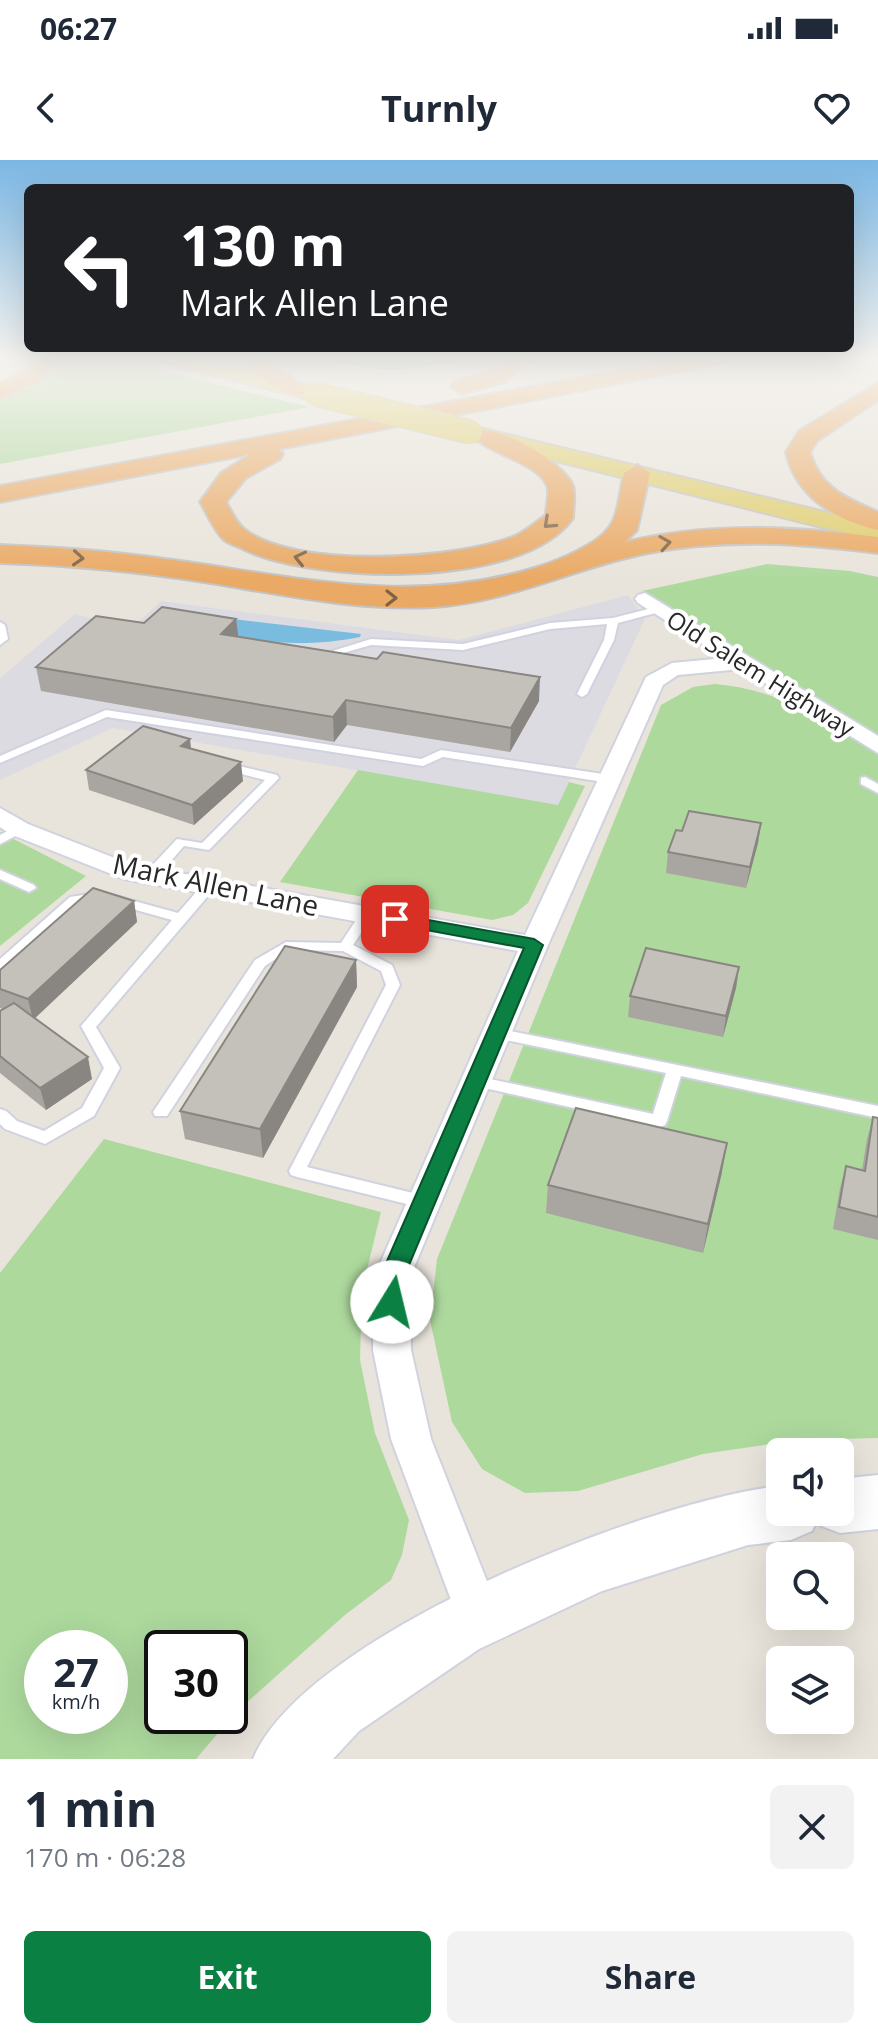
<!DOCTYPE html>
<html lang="en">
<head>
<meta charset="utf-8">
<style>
  body { margin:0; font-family:"Open Sans",sans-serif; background:#f2f2f3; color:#1f2937; height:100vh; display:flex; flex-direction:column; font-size:30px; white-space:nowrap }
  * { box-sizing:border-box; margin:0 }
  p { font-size:26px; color:#747a83 }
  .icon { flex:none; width:44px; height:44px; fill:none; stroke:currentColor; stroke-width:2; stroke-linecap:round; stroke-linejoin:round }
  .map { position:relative; height:1599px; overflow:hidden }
  .side { display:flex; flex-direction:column; background:#fff; flex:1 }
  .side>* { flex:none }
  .guide { position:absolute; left:24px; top:24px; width:830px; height:168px; border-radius:12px; box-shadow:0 8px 32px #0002; background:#202124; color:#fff; overflow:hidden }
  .tools { position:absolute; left:766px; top:1278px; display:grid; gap:16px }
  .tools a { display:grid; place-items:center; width:88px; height:88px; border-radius:12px; background:#fff; box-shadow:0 8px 32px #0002; font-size:40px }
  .speed { position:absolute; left:24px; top:1470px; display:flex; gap:16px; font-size:40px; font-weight:700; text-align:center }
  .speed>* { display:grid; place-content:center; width:104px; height:104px; border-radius:50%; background:#fff; box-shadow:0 8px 32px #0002; line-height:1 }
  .speed small { font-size:20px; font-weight:400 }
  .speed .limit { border:4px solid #111; border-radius:12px; background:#fff; color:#111 }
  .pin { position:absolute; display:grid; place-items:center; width:68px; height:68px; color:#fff; margin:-34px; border-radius:16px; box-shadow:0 4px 12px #0006 }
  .me { position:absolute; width:88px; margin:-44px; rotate:9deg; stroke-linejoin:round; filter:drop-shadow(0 0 6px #0008) }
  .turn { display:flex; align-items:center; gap:28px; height:168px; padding:0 24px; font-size:36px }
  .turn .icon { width:104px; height:104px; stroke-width:2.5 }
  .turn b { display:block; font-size:56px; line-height:68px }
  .round { display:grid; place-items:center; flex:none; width:84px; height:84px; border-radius:12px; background:#f2f2f3 }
  .summary { display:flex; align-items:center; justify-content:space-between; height:136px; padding:0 24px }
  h1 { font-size:48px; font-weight:700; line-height:60px }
  .button { display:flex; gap:16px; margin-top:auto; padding:16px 24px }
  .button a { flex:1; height:92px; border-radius:12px; background:#0b8043; color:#fff; font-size:32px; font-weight:700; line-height:92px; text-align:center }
  .button a+a { background:#f2f2f3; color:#1f2937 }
  .status { display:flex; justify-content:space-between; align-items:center; height:56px; padding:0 40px; background:#fff; direction:ltr }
  .status svg { height:22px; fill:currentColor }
  header { display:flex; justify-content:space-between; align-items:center; height:104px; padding:0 24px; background:#fff; font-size:36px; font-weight:700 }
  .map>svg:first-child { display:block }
  .industrial { fill:#dddbe2 }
  .green { fill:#add99d; fill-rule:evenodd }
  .water { fill:#79bcdf }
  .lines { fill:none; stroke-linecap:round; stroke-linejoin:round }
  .service-casing { stroke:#d0d2df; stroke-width:4 }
  .minor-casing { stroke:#d0d2df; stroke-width:4 }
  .secondary-casing { stroke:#d0d2df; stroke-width:4 }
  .primary-casing { stroke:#c3c3c3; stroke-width:4 }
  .motorway-casing { stroke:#c3c3c3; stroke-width:4 }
  .service { fill:#fff; fill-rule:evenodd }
  .minor { fill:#fff; fill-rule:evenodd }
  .secondary { fill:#fff; fill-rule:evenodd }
  .primary { fill:#dfcd69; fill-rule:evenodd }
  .motorway { fill:#eaa964; fill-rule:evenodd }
  .primary-bridge-casing { stroke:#c3c3c3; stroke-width:26; stroke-linecap:butt }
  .primary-bridge { stroke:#dfcd69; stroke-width:24 }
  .wall { fill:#a9a5a0 }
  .shaded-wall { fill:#898682 }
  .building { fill:#c4c0ba; stroke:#898682; stroke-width:2 }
  .oneway { stroke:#7f6243 }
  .route { fill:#0b8043; stroke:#07532c; stroke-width:2 }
  .labels { text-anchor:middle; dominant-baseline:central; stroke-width:8; stroke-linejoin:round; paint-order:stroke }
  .far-street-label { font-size:24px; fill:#282828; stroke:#fff }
  .street-label { font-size:28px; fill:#282828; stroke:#fff }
</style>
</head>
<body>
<div class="status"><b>06:27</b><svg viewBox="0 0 49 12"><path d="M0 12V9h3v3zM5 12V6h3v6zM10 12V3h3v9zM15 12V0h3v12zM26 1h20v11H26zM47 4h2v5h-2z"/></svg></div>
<header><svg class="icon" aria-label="back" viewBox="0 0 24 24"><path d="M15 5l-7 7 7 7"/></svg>Turnly<svg class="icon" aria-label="heart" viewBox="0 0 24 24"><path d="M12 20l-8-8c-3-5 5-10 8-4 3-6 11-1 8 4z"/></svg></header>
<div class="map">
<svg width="878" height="1599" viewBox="0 0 878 1599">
  <rect width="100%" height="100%" fill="#e9e4db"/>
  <polygon class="industrial" points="628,435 645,459 558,645 113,568 0,620 0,518 75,454 132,468 161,441 459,480"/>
  <g class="green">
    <polygon points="61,198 108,198 310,247 0,304 0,239 53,213"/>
    <polygon points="767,404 850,411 878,417 878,577 642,431"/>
    <path d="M 715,524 C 779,529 825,561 878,593 L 878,1278 L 798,1280 L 703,1294 L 578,1331 L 525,1333 L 482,1309 L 452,1262 L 430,1160 L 437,1099 L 661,545 L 693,527 Z"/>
    <polygon points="358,610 558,645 569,622 585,626 528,743 513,755 492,760 280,722"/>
    <polygon points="0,672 86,716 0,786"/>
    <path d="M 104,979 L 381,1052 L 362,1130 L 360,1200 L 375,1273 L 409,1360 L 402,1395 L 391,1420 L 345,1455 L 236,1552 L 196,1599 L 0,1599 L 0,1113 ZM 110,1488 L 110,1556 L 42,1556 L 42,1488 ZM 162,1488 L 230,1488 L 230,1556 L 162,1556 Z"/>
  </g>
  <g class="water">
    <path d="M 331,198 L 463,198 C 422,211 371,215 331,198 Z"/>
    <path d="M 233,459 L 361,474 L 360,477 C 296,490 240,480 177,467 Z"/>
  </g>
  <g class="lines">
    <defs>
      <g id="service">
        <polygon points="660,446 663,447 663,451 618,463 614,480 587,534 582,537 577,534 604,480 607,464 550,469 463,490 371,485 315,501 310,498 371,479 463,484 550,463 613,458"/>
        <polygon points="0,462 5,465 8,479 0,485"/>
        <polygon points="106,550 421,599 441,590 610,615 616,619 610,623 443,597 423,606 107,557 0,603 0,596"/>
        <polygon points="230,604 277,615 279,618 209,690 184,686 156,718 146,718 145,715 146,712 177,679 202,683 265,620 226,610 226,606"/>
        <polygon points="865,617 878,624 878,633 861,624 861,618"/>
        <polygon points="19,665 25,669 23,672 0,684 0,675"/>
        <polygon points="0,710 34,725 36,728 29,732 0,719"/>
        <polygon points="209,722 214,723 216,726 214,729 96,867 120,908 94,956 45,984 5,969 0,964 0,949 6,951 17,961 44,971 82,948 104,908 81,866 172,760 111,743 109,740 111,737 116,736 178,753 204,723"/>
        <polygon points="96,733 103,737 101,740 79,743 5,810 0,811 0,799 70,737"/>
        <polygon points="367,750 374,754 353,785 392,805 400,825 307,1007 429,1037 431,1042 429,1047 423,1048 297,1017 291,1015 289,1011 386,825 381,811 343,791 289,790 265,806 167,956 155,956 153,952 255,800 286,782 341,783 362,751"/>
        <polygon points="496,868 878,946 878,958 681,916 667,961 665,965 659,967 471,925 468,921 471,917 476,916 653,954 666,913 491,877 489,873 491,869"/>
      </g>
      <polygon id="minor" points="645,433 878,576 878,593 742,509 678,515 663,525 548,785 410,1117 411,1190 431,1279 501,1457 495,1472 479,1479 463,1472 391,1279 373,1190 374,1117 518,791 124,719 10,674 0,667 0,648 28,664 130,704 525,775 646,517 672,503 725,498 638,443 635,439 638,435"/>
      <path id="secondary" d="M 878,1315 L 878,1369 L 840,1373 L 819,1365 L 817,1360 L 812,1371 L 791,1380 L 748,1385 L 602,1431 L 479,1489 L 359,1571 L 333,1599 L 253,1599 C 305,1474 650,1340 780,1326 L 780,1352 L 840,1352 L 840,1319 Z"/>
      <g id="primary">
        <polygon points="160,198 197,198 324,229 327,234 316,241 163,202"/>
        <polygon points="472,266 878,365 878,381 464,278 460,273 464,268"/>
      </g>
      <g id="motorway">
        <polygon points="37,198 58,198 42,220 0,239 0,223 26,210"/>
        <polygon points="179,198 201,198 187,208 179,207 176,202"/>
        <path d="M 245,198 L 266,198 L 307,229 L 304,234 C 285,238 252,216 245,198 Z"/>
        <polygon points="510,198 534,198 505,222 462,234 451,227 454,222 489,212"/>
        <path d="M 684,198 L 729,198 L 719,204 L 279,289 L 283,294 L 280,299 L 246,318 L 226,342 C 231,350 236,362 243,368 C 291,410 459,400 515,376 C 526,371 536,362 546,355 C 546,347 549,336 548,329 C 543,303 488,295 474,276 L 477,271 C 501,265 564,303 573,326 C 576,335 573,349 573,358 C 522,430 316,423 245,390 C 238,386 228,384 223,379 C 213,369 207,353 200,342 L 221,313 L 251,294 L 0,342 L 0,326 Z"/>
        <path d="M 878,223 L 878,240 L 817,281 L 810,292 C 820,328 846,338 878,352 L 878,370 C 835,360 796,337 786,292 L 799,271 Z"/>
        <path d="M 637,305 L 650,313 L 637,370 L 625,382 C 708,362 793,366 878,377 L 878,393 C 800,383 721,378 643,394 C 572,409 506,443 433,447 C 358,451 284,435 211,423 C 141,412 71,405 0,403 L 0,385 C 53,387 106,391 158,398 C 289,415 407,448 538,407 C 557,401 599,384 610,366 C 619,353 620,328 624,313 Z"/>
      </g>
    </defs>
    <use href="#service" class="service-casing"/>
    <use href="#minor" class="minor-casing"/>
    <use href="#secondary" class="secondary-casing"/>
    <use href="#primary" class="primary-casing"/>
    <use href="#motorway" class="motorway-casing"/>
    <use href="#service" class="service"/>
    <use href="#minor" class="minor"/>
    <use href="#secondary" class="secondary"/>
    <use href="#primary" class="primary"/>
    <use href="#motorway" class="motorway"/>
    <defs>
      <polyline id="primary-bridge" points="316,234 470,272"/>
    </defs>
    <use href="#primary-bridge" class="primary-bridge-casing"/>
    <use href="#primary-bridge" class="primary-bridge"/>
  </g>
  <g class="wall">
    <polygon points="236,459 238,477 539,541 510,592 347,565 334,582 41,531 36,507 144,463"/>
    <polygon points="191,588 243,621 194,665 89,630 86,610"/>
    <polygon points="761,663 758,683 746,728 666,713 668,692 682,671"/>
    <polygon points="134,741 137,762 35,858 92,919 46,950 0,913 0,851 3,849 0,848 0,810"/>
    <polygon points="356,800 357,827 263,998 185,979 180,951"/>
    <polygon points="739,807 736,828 723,877 628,857 630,836"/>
    <polygon points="873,957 878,958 878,1080 833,1069 840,1028 846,1006 862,1010 867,979"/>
    <polygon points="722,1012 703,1093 546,1053 548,1025"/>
  </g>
  <g class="shaded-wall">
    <polygon points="236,459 239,482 221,474"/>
    <polygon points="540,517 539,541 510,592 511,568"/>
    <polygon points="346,540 347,565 334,582 333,557"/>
    <polygon points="190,579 192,598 181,586"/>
    <polygon points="241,602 243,621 194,665 192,645"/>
    <polygon points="761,663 758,683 746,728 750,707"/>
    <polygon points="134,741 137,762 33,860 28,839"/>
    <polygon points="356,800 357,827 263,998 260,969"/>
    <polygon points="739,807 736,828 723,877 726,856"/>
    <polygon points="88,897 92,919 46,950 40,928"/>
    <polygon points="727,983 722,1012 703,1093 708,1064"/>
  </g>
  <g class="building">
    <polygon points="162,447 236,459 221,474 377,499 383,492 540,517 511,568 346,540 333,557 36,507 96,456 144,463"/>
    <polygon points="143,566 190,579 181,586 241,602 192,645 86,610"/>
    <polygon points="689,651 761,663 750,707 668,692 676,670 682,671"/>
    <polygon points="93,728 134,741 28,839 0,829 0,810"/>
    <polygon points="285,786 356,800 260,969 180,951"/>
    <polygon points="646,788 739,807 726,856 630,836"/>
    <polygon points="14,843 88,897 40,928 0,896 0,851"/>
    <polygon points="576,948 727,983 708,1064 548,1025"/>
    <polygon points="873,957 878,958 878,1057 839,1047 846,1006 865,1011"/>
  </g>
  <defs><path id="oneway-chevron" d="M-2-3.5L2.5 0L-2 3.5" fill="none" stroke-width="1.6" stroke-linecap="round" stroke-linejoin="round" transform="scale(2)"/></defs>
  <g class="oneway">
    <use href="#oneway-chevron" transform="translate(549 363) rotate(137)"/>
    <use href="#oneway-chevron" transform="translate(665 383) rotate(-9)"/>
    <use href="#oneway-chevron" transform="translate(78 398) rotate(4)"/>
    <use href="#oneway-chevron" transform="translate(300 398) rotate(-167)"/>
    <use href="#oneway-chevron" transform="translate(391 438)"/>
  </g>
  <linearGradient id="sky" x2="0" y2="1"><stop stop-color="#7bb7e4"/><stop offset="0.47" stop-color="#f5f3ef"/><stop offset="1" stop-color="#f5f3ef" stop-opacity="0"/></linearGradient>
  <rect width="878" height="422" fill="url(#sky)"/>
  <polygon class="route" points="395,754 534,779 543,785 404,1117 401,1148 392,1151 384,1148 380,1117 524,788 388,763 388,756"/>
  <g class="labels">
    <g class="far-street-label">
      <text transform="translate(761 513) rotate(32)">Old Salem Highway</text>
    </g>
    <g class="street-label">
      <text transform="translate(216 724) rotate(12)">Mark Allen Lane</text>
    </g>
  </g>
</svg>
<div class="tools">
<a><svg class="icon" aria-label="sound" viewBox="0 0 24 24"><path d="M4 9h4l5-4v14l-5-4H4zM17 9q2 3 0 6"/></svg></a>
<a><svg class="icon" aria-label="search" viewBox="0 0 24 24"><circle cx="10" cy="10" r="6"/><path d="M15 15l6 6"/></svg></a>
<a><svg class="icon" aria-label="layers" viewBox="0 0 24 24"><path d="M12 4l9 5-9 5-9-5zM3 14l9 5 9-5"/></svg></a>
</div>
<div class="speed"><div>27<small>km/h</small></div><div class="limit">30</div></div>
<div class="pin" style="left:395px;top:759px;background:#d93025"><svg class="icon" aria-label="arrive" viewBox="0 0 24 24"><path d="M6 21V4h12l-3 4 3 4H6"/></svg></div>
<svg class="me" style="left:392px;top:1142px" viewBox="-20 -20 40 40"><circle r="19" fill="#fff"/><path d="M0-13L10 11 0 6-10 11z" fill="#0b8043"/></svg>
<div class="guide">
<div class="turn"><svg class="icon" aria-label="left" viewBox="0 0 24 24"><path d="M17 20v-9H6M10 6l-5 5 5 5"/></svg><div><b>130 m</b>Mark Allen Lane</div></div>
</div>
</div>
<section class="side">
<div class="summary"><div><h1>1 min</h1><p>170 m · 06:28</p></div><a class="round"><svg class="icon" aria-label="close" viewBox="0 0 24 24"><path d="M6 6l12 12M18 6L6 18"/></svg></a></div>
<div class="button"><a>Exit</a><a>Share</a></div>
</section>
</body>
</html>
